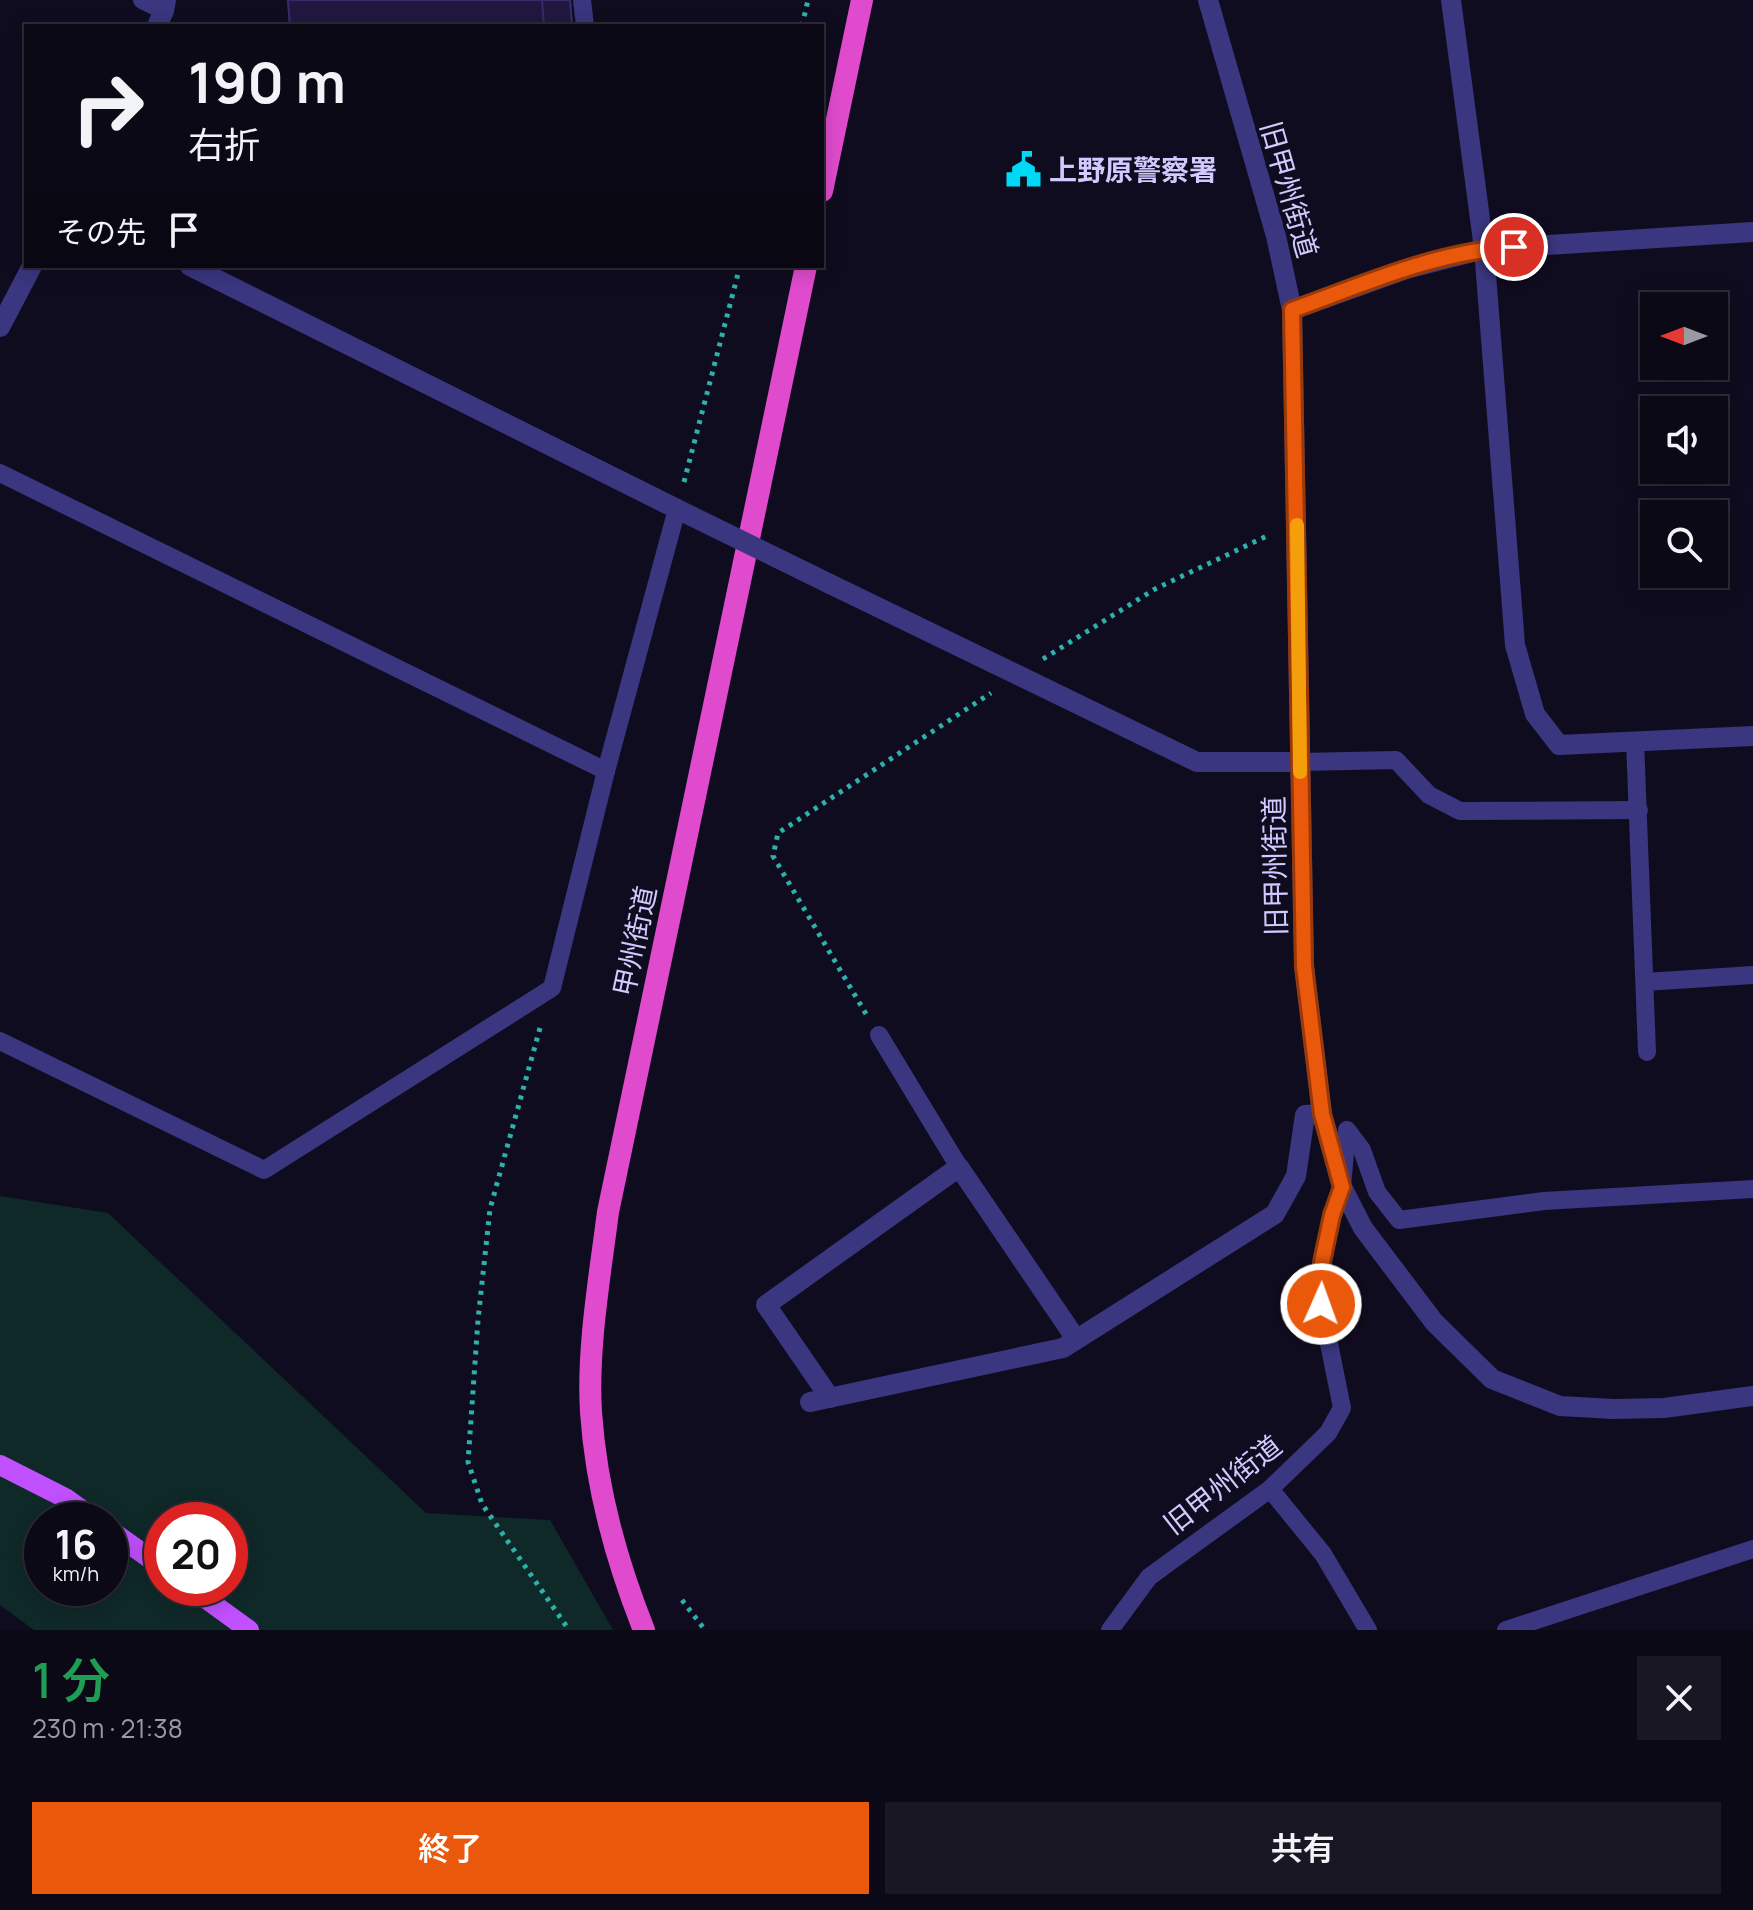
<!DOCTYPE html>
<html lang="ja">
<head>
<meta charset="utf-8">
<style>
  body { margin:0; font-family:Manrope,"Noto Sans JP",sans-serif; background:#1a1724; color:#f1f3f6; height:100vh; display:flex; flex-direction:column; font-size:30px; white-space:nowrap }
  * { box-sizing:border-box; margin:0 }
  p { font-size:26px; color:#9a9aa1 }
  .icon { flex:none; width:44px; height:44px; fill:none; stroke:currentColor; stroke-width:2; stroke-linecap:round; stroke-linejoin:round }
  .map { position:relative; height:1630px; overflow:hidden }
  .drawer { display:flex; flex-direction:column; background:#0c0917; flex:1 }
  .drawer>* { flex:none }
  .hud { position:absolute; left:24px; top:24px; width:800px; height:244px; border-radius:0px; box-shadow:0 4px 20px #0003,0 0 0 2px #2c2a36; background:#0c0917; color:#f1f3f6; overflow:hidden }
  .needle { width:52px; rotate:270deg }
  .tools { position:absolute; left:1640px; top:292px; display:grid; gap:16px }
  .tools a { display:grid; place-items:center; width:88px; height:88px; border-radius:0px; background:#0c0917; box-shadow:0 4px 20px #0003,0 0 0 2px #2c2a36; font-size:40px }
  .speed { position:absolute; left:24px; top:1502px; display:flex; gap:16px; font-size:40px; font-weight:700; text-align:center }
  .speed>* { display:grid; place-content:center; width:104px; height:104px; border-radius:50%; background:#0c0917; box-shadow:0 4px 20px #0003,0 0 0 2px #2c2a36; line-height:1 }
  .speed small { font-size:20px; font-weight:400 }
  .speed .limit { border:12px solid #d22; background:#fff; color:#111 }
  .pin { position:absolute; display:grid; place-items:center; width:68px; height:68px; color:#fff; margin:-34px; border:4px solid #fff; border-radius:50%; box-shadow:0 2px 8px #0007 }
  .me { position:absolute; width:88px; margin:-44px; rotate:2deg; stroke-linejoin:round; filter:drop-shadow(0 0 6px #0008) }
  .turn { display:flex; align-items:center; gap:28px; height:168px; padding:0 32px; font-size:36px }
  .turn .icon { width:104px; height:104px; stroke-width:2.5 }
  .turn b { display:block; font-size:56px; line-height:68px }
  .then { display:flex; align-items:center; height:76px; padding:0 32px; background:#0003; gap:16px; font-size:30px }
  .round { display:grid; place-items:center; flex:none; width:84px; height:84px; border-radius:0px; background:#1a1724 }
  .overview { display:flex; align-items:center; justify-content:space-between; height:136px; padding:0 32px }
  h1 { font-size:48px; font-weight:600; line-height:60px; color:#1e9e55 }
  .cta { display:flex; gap:16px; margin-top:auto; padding:16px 32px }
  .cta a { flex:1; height:92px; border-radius:0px; background:#ea580c; color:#fff; font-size:32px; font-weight:600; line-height:92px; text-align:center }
  .cta a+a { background:#1a1724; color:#f1f3f6 }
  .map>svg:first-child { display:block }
  .green { fill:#0f2928; fill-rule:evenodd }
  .building { fill:#211840; stroke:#382a6c; stroke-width:2 }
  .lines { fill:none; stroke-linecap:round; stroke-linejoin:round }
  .path { stroke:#2cb1ab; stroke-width:5; stroke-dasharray:4 6; stroke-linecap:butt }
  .service { stroke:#3a367f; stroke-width:18 }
  .minor { stroke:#3a367f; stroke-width:20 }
  .primary { stroke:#c151ff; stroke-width:20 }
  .trunk { stroke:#e04bcd; stroke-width:22 }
  .minor-bridge { stroke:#3a367f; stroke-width:20 }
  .route-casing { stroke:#983908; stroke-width:20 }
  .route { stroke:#ea580c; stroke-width:14 }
  .slow { stroke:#f59e0b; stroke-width:14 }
  .labels { text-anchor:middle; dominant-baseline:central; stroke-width:7; stroke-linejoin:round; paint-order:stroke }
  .poi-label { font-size:28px; font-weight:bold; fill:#d1caff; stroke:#100c1f; text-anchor:start }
  .street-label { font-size:28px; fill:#d1caff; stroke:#100c1f }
</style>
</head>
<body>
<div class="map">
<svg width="1753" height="1630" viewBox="0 0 1753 1630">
  <rect width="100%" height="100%" fill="#100c1f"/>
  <path class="green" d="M 0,1196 L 108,1213 L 426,1513 L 550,1520 L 613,1630 L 34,1630 L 0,1605 ZM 42,1520 L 110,1520 L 110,1588 L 42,1588 ZM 162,1520 L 230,1520 L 230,1588 L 162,1588 Z"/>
  <g class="building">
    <polygon points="288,0 420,0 422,26 290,26"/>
    <polygon points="288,0 570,0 572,26 290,26"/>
    <polygon points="542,0 570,0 572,26 544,26"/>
  </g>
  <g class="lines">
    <g class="path">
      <polyline points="802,26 808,0"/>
      <polyline points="684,482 740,266"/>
      <polyline points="1043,659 1155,589 1269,535"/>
      <polyline points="866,1014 773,856 778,833 991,693"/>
      <polyline points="540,1028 490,1209 478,1320 468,1462 482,1504 569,1630"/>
      <polyline points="682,1600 705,1630"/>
    </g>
    <g class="service">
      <polyline points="142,0 164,11"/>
      <polyline points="582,0 585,26"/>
      <polyline points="0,473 606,771"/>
      <polyline points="1635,741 1647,1052"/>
      <polyline points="1299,762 1396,760 1429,795 1460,811 1639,810"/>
      <polyline points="1645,982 1753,975"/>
      <polyline points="879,1035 959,1167"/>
      <polyline points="0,1041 264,1170 552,988 606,771 677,509"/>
      <polyline points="1270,1489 1323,1554 1368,1630"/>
      <polyline points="1110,1630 1149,1577 1270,1489 1328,1433 1342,1408 1321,1304 1322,1262 1332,1215 1342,1187 1347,1130 1362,1150 1377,1192 1399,1220 1544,1201 1753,1189"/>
      <polyline points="1506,1630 1753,1549"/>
    </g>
    <g class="minor">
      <polyline points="1208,0 1276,236 1292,310 1304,966 1322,1114 1342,1187 1363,1228 1434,1322 1492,1379 1560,1406 1613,1409 1664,1408 1753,1396"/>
      <polyline points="1451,0 1484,249 1515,645 1535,714 1559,745 1753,736"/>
      <polyline points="157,26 164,11 166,0"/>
      <polyline points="190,266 677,509"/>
      <polyline points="1292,310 1406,269 1484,249 1753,232"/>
      <polyline points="0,327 32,266"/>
      <polyline points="830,584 1197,762 1299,762"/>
      <polyline points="830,1398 766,1305 959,1167 1076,1339"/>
      <polyline points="810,1402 1063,1348 1275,1214 1296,1176 1305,1115 1322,1114"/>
    </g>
    <g class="primary">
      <polyline points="0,1465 67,1499 96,1520"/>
      <polyline points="110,1530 162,1567"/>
      <polyline points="191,1588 249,1630"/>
    </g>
    <g class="trunk">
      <polyline points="822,191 862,0"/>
      <path d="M 644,1630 C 616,1560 596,1487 591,1412 C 587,1349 600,1275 608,1212 L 806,266"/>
    </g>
    <polyline class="minor-bridge" points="677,509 830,584"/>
  </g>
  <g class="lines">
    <defs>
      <path id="route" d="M 1321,1304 L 1322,1262 L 1332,1215 L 1342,1187 L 1322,1114 L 1304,966 L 1292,310 C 1364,284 1437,251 1514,247"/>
    </defs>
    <use href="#route" class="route-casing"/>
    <use href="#route" class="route"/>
    <polyline class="slow" points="1297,525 1300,772"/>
  </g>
  <defs>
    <symbol id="civic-bare" viewBox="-9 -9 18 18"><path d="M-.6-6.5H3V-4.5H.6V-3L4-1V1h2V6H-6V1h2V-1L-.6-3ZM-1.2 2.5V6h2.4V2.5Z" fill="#00d9f5" stroke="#100c1f" stroke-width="2.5" paint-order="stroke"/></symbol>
  </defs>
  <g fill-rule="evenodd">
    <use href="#civic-bare" x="998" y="144" width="51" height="51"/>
  </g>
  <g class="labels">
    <g class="poi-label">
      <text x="1049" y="169">上野原警察署</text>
    </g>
    <g class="street-label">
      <text transform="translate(1290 189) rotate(74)">旧甲州街道</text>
      <text transform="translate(1274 866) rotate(-91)">旧甲州街道</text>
      <text transform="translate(634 941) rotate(-78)">甲州街道</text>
      <text transform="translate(1222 1484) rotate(-38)">旧甲州街道</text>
    </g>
  </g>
</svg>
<div class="tools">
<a><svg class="needle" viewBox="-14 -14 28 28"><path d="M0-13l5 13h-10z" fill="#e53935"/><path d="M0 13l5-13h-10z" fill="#9a9aa1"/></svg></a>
<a><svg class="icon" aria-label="sound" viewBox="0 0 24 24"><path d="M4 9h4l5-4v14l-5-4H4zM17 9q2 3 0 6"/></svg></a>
<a><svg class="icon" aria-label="search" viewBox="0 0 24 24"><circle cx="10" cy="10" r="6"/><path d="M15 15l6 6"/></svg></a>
</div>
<div class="speed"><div>16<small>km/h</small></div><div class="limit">20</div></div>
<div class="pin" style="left:1514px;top:247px;background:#d93025"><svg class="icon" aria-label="arrive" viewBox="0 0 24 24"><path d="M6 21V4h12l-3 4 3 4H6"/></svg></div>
<svg class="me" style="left:1321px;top:1304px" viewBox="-20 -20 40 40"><circle r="17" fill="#ea580c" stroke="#fff" stroke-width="3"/><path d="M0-11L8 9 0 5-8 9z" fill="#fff"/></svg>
<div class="hud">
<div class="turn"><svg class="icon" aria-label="right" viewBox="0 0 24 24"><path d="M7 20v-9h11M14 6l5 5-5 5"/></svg><div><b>190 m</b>右折</div></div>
<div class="then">その先<svg class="icon" aria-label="arrive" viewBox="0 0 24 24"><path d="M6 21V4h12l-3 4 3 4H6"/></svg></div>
</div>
</div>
<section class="drawer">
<div class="overview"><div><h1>1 分</h1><p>230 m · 21:38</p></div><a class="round"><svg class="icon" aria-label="close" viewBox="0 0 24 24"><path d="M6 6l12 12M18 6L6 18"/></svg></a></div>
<div class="cta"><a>終了</a><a>共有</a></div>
</section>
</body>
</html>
